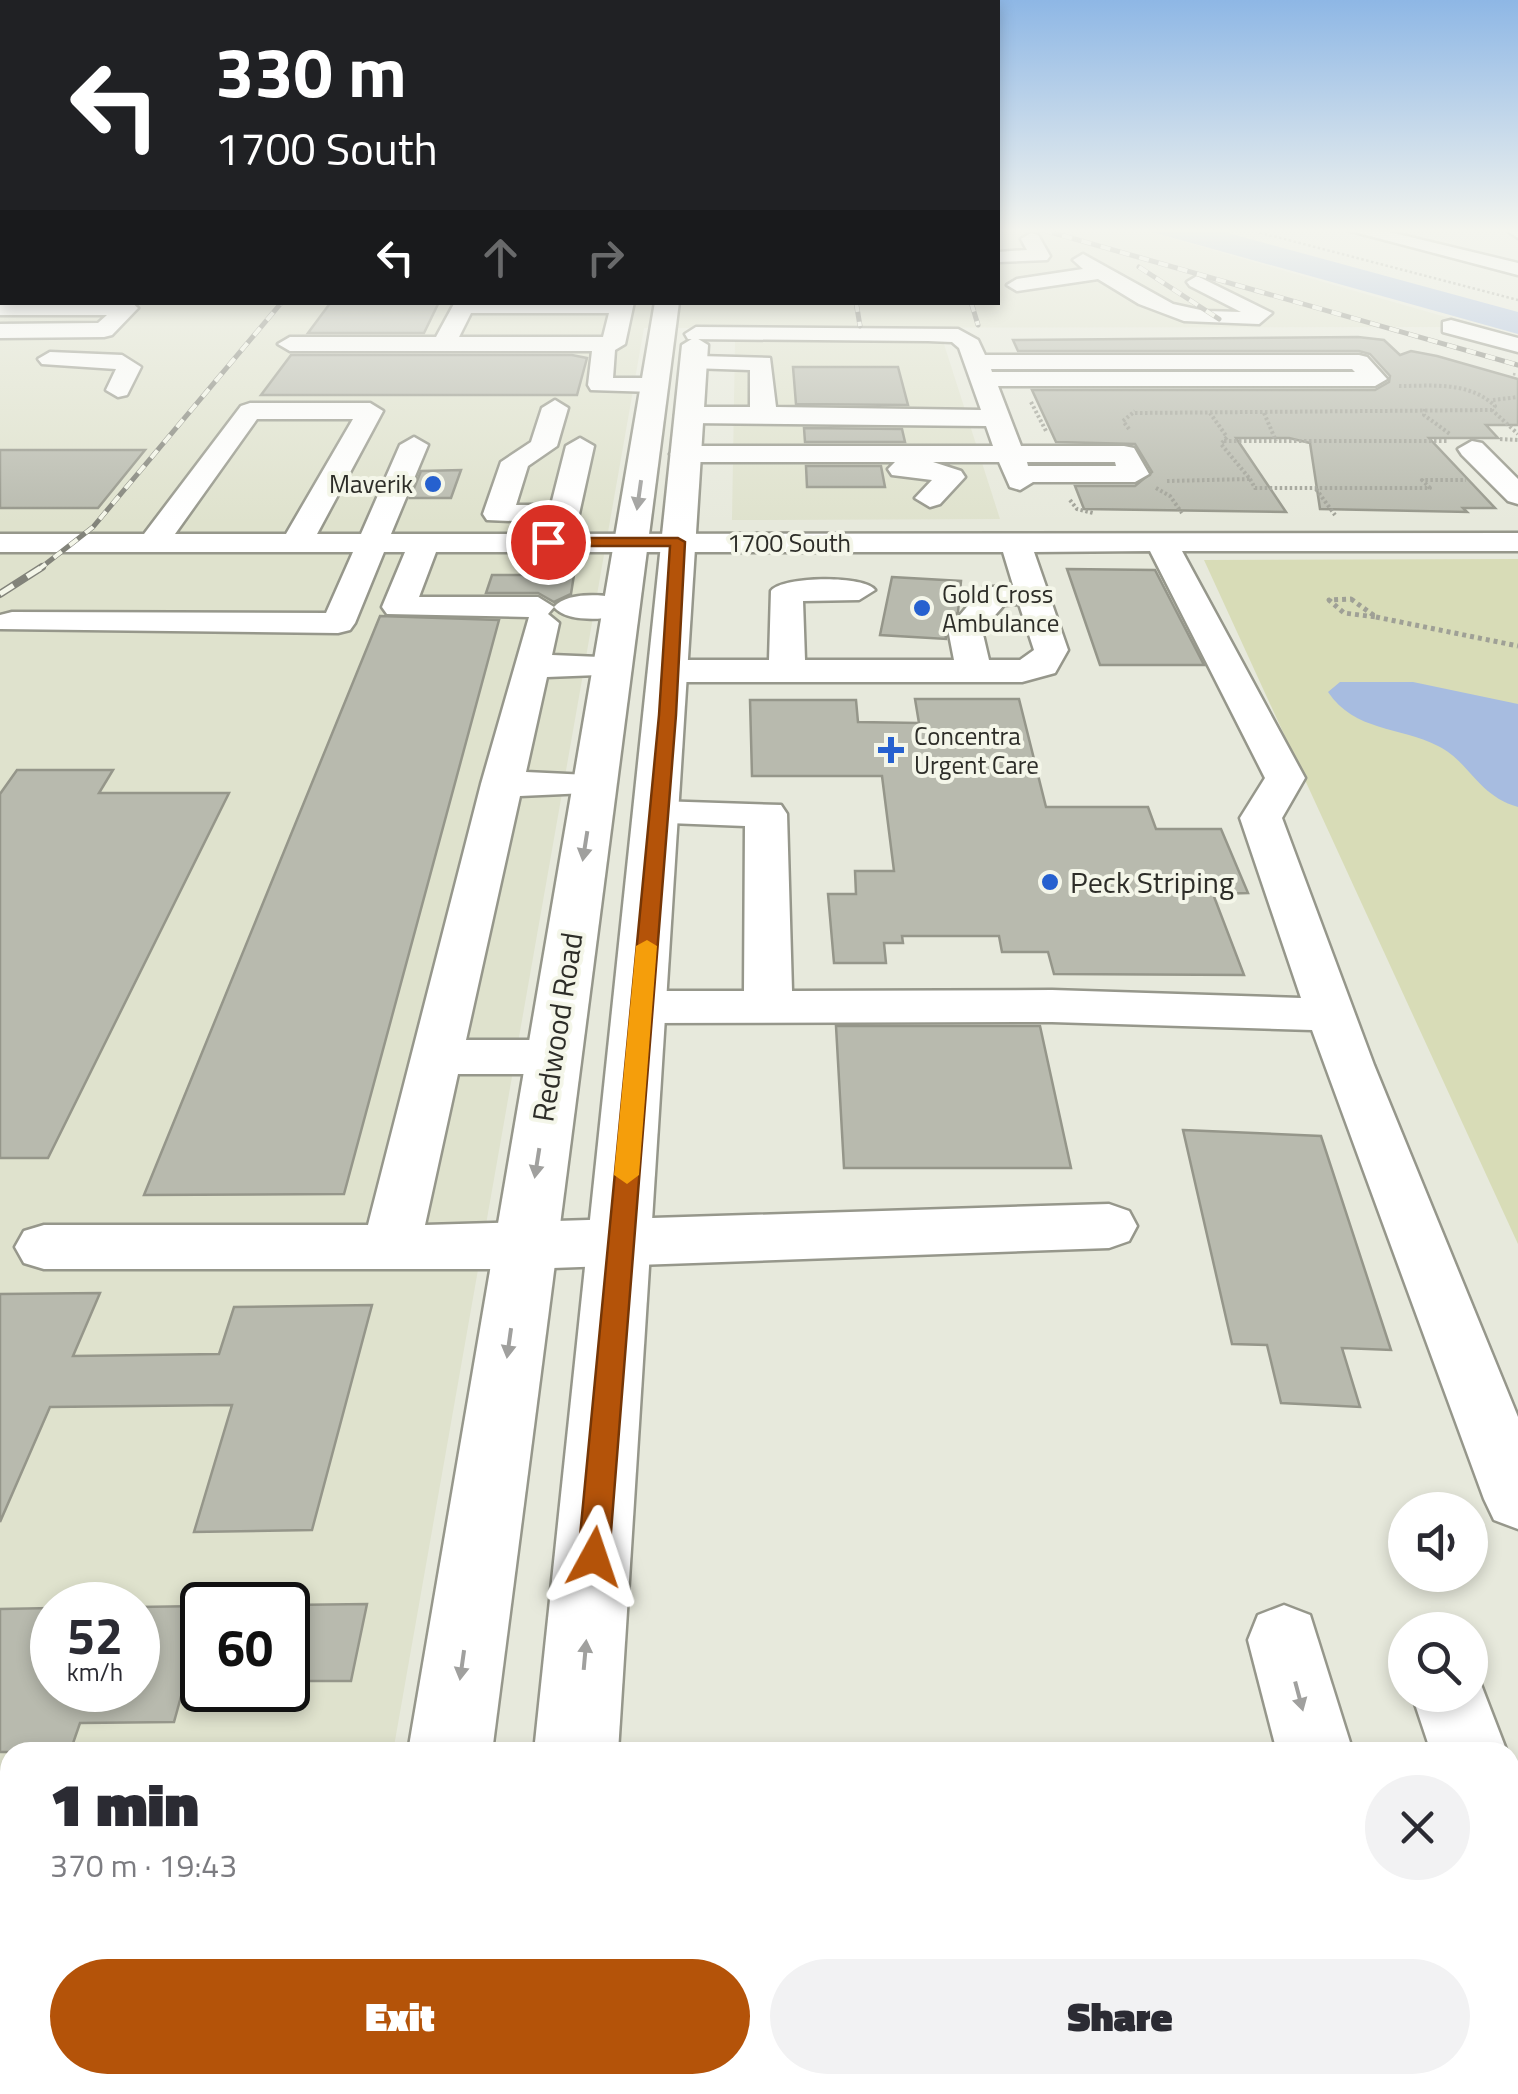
<!DOCTYPE html>
<html lang="en">
<head>
<meta charset="utf-8">
<style>
  body { margin:0; font-family:"Titillium Web",sans-serif; background:#f2f2f3; color:#2b2b33; height:100vh; display:flex; flex-direction:column; font-size:38px; white-space:nowrap }
  * { box-sizing:border-box; margin:0 }
  p { font-size:32px; color:#7c7c81 }
  .icon { flex:none; width:55px; height:55px; fill:none; stroke:currentColor; stroke-width:2; stroke-linecap:round; stroke-linejoin:round }
  .map { position:relative; flex:1; overflow:hidden }
  .details { position:absolute; left:0px; top:1742px; width:1520px; height:352px; display:flex; flex-direction:column; background:#fff; border-radius:30px 30px 0 0; box-shadow:0 5px 15px #0003 }
  .details>* { flex:none }
  .banner { position:absolute; left:0px; top:0px; width:1000px; height:305px; box-shadow:0 5px 15px #0003; background:#202124; color:#fff; overflow:hidden }
  .buttons { position:absolute; left:1388px; top:1492px; display:grid; gap:20px }
  .buttons a { display:grid; place-items:center; width:100px; height:100px; border-radius:50%; background:#fff; box-shadow:0 5px 15px #0003; font-size:50px }
  .speed { position:absolute; left:30px; top:1582px; display:flex; gap:20px; font-size:50px; font-weight:700; text-align:center }
  .speed>* { display:grid; place-content:center; width:130px; height:130px; border-radius:50%; background:#fff; box-shadow:0 5px 15px #0003; line-height:1 }
  .speed small { font-size:25px; font-weight:400 }
  .speed .limit { border:5px solid #111; border-radius:15px; background:#fff; color:#111 }
  .pin { position:absolute; display:grid; place-items:center; width:85px; height:85px; color:#fff; margin:-42px; border:5px solid #fff; border-radius:50%; box-shadow:0 2px 10px #0007 }
  .me { position:absolute; width:110px; margin:-55px; rotate:5deg; stroke-linejoin:round; filter:drop-shadow(0 0 8px #0008) }
  .turn { display:flex; align-items:center; gap:35px; height:210px; padding:0 50px; font-size:45px }
  .turn .icon { width:130px; height:130px; stroke-width:2.5 }
  .turn b { display:block; font-size:70px; line-height:85px }
  .lanes { display:flex; align-items:center; height:95px; padding:0 50px; background:#0003; justify-content:center; gap:50px; direction:ltr }
  .lanes .off { opacity:.35 }
  .round { display:grid; place-items:center; flex:none; width:105px; height:105px; border-radius:52px; background:#f2f2f3 }
  .summary { display:flex; align-items:center; justify-content:space-between; height:170px; padding:0 50px }
  h1 { font-size:60px; font-weight:800; line-height:75px }
  .primary-button { display:flex; gap:20px; margin-top:auto; padding:20px 50px }
  .primary-button a { flex:1; height:115px; border-radius:60px; background:#b45309; color:#fff; font-size:40px; font-weight:800; line-height:115px; text-align:center }
  .primary-button a+a { background:#f2f2f3; color:#2b2b33 }
  .map>svg:first-child { display:block }
  .built { fill:#dfe2cd; fill-rule:evenodd }
  .green { fill:#d8dcb7 }
  .water { fill:#a7bce0 }
  .building { fill:#b8baae; stroke:#95968a; stroke-width:2.5 }
  .lines { fill:none; stroke-linecap:round; stroke-linejoin:round }
  .minor-casing { stroke:#96978b; stroke-width:5 }
  .major-casing { stroke:#96978b; stroke-width:5 }
  .path-far2 { stroke:#9fa096; stroke-width:2.5; stroke-dasharray:2.5 2.5; stroke-linecap:butt }
  .path-far1 { stroke:#9fa096; stroke-width:4; stroke-dasharray:2.5 2.5; stroke-linecap:butt }
  .path { stroke:#9fa096; stroke-width:5; stroke-dasharray:4 4; stroke-linecap:butt }
  .minor { fill:#fff; fill-rule:evenodd }
  .major { fill:#fff; fill-rule:evenodd }
  .rail-far1-casing { stroke:#82837a; stroke-width:5 }
  .rail-casing { stroke:#82837a; stroke-width:8 }
  .rail-far1 { stroke:#f4f6e9; stroke-width:4; stroke-dasharray:10; stroke-linecap:butt }
  .rail { stroke:#f4f6e9; stroke-width:5; stroke-dasharray:16; stroke-linecap:butt }
  .oneway { fill:#a0a09e }
  .route { fill:#b45309; stroke:#753606; stroke-width:2.5 }
  .slow { fill:#f59e0b }
  .poi-dot { fill:#2661cf; stroke:#f4f6e9; stroke-width:4 }
  .labels { text-anchor:middle; dominant-baseline:central; stroke-width:8; stroke-linejoin:round; paint-order:stroke }
  .far-poi-label { font-size:25px; fill:#2d2d28; stroke:#f4f6e9; text-anchor:start }
  .far-street-label { font-size:25px; fill:#2d2d28; stroke:#f4f6e9 }
  .poi-label { font-size:30px; fill:#2d2d28; stroke:#f4f6e9; text-anchor:start }
  .street-label { font-size:30px; fill:#2d2d28; stroke:#f4f6e9 }
</style>
</head>
<body>
<div class="map">
<svg width="1518" height="2094" viewBox="0 0 1518 2094">
  <rect width="100%" height="100%" fill="#e7e9dc"/>
  <g class="built">
    <path d="M 0,230 L 2,302 L 998,302 L 998,230 L 1142,230 L 1481,327 L 644,328 L 393,1752 L 10,1752 L 10,2085 L 333,2085 L 331,2094 L 0,2094 ZM 52,1605 L 138,1605 L 138,1690 L 52,1690 ZM 202,1605 L 288,1605 L 288,1690 L 202,1690 Z"/>
    <polygon points="735,341 943,341 1000,519 732,520"/>
  </g>
  <polygon class="green" points="1518,559 1518,1244 1204,560"/>
  <g class="water">
    <polygon points="1145,230 1217,230 1518,312 1518,334"/>
    <path d="M 1340,682 L 1413,682 L 1518,704 L 1518,807 C 1478,796 1468,760 1438,746 C 1399,726 1355,732 1328,692 Z"/>
  </g>
  <g class="building">
    <polygon points="331,302 439,302 424,333 308,333"/>
    <polygon points="1358,337 1384,340 1400,355 1411,351 1437,356 1518,379 1518,425 1486,425 1498,438 1429,438 1495,508 1463,508 1467,512 1320,509 1310,443 1289,438 1236,438 1286,512 1084,509 1075,486 1135,486 1152,472 1135,444 1056,442 1032,390 1375,390 1389,382 1390,376 1370,354 1359,351 1018,351 1013,340"/>
    <polygon points="291,355 572,355 587,358 577,395 261,395"/>
    <polygon points="793,367 898,367 908,405 796,404"/>
    <polygon points="804,428 902,429 905,442 805,442"/>
    <polygon points="0,450 145,450 98,508 0,508"/>
    <polygon points="806,466 881,466 885,487 807,487"/>
    <polygon points="461,470 451,498 410,498 421,471"/>
    <polygon points="1067,569 1155,570 1204,665 1100,665"/>
    <polygon points="492,575 574,575 571,594 554,602 538,593 486,593"/>
    <polygon points="892,577 961,581 958,612 945,627 946,639 880,635"/>
    <polygon points="380,616 499,620 344,1194 144,1195"/>
    <polygon points="915,699 1019,699 1046,807 1148,807 1156,829 1221,829 1248,893 1213,894 1244,975 1054,974 1048,952 1002,952 999,936 902,936 903,943 884,943 886,963 834,963 828,894 856,894 855,871 894,871 882,776 752,776 750,700 856,700 858,722 919,723"/>
    <polygon points="17,770 113,770 99,793 229,793 48,1158 0,1158 0,794"/>
    <polygon points="836,1026 1040,1026 1071,1168 844,1168"/>
    <polygon points="1183,1130 1321,1136 1391,1350 1342,1348 1360,1407 1281,1403 1267,1345 1232,1344"/>
    <polygon points="100,1293 73,1356 219,1354 234,1307 372,1305 312,1530 194,1532 232,1405 50,1407 0,1522 0,1294"/>
    <polygon points="367,1604 351,1681 288,1681 288,1605"/>
    <polygon points="202,1606 202,1682 185,1682 174,1722 80,1723 70,1752 0,1752 0,1609 52,1608 52,1690 138,1690 138,1607"/>
  </g>
  <g class="lines">
    <defs>
      <g id="minor">
        <polygon points="1347,230 1381,230 1518,263 1518,275"/>
        <polygon points="1506,230 1518,230 1518,238"/>
        <polygon points="1031,233 1038,235 1050,256 1047,260 998,262 998,252 1027,250 1021,239"/>
        <polygon points="1083,254 1173,304 1205,311 1241,312 1190,286 1187,282 1197,276 1272,313 1259,324 1184,321 1139,304 1098,279 1017,291 1007,285 1017,279 1083,269 1073,260"/>
        <polygon points="0,301 131,302 138,308 112,335 104,337 0,338 0,324 98,323 107,315 0,315"/>
        <path d="M 455,302 L 634,302 L 625,344 L 615,350 L 613,378 L 654,378 L 666,385 L 654,392 L 591,390 L 588,385 L 592,351 L 290,351 L 278,344 L 290,337 L 436,337 ZM 471,313 L 609,313 L 603,337 L 459,337 Z"/>
        <polygon points="1451,320 1518,338 1518,352 1443,332 1443,322"/>
        <path d="M 696,327 L 958,329 L 978,340 L 985,355 L 1359,355 L 1367,357 L 1387,379 L 1375,386 L 998,386 L 1021,446 L 1124,446 L 1134,448 L 1149,474 L 1135,482 L 1033,482 L 1020,490 L 1010,487 L 999,462 L 933,462 L 961,471 L 965,477 L 940,504 L 930,507 L 915,498 L 932,480 L 892,475 L 888,469 L 895,462 L 684,462 L 670,454 L 684,446 L 993,446 L 986,426 L 688,423 L 675,415 L 688,407 L 750,407 L 750,370 L 691,368 L 687,363 L 691,358 L 699,356 L 770,358 L 776,407 L 981,410 L 959,348 L 952,342 L 928,341 L 688,339 L 685,334 ZM 991,369 L 1352,369 L 1355,372 L 992,372 ZM 1027,462 L 1115,462 L 1116,466 L 1028,466 Z"/>
        <polygon points="50,352 122,355 141,367 127,395 118,397 106,390 116,369 42,364 38,359"/>
        <polygon points="555,400 568,408 557,446 528,466 516,505 551,505 566,446 580,438 594,446 579,514 564,523 487,520 483,514 501,462 531,442 542,408"/>
        <path d="M 250,403 L 370,403 L 383,411 L 317,534 L 361,534 L 400,445 L 414,437 L 428,445 L 391,534 L 1518,533 L 1518,551 L 1182,551 L 1305,778 L 1282,818 L 1374,1065 L 1518,1417 L 1518,1529 L 1494,1520 L 1484,1499 L 1312,1030 L 1052,1022 L 642,1023 L 625,1018 L 618,1007 L 625,996 L 642,991 L 744,991 L 745,826 L 643,822 L 637,813 L 643,804 L 658,801 L 781,805 L 787,814 L 792,991 L 1052,990 L 1301,998 L 1240,818 L 1265,778 L 1150,551 L 1034,552 L 1068,650 L 1055,673 L 1022,682 L 669,682 L 656,679 L 651,671 L 656,663 L 669,660 L 769,660 L 771,591 C 781,576 865,575 875,590 L 859,600 L 803,601 L 805,660 L 954,660 L 948,629 L 983,588 L 1013,585 L 1003,552 L 436,552 L 419,597 L 538,597 L 554,607 C 568,590 611,595 631,600 L 636,607 L 631,614 C 611,619 568,624 554,607 L 548,614 L 559,623 L 552,655 L 624,658 L 629,666 L 624,674 L 547,677 L 526,772 L 609,776 L 615,784 L 609,792 L 520,796 L 466,1040 L 553,1040 L 571,1045 L 578,1057 L 571,1069 L 553,1074 L 458,1074 L 425,1225 L 1109,1204 L 1129,1211 L 1137,1226 L 1129,1241 L 1109,1248 L 524,1269 L 44,1269 L 24,1263 L 15,1247 L 24,1231 L 44,1225 L 368,1225 L 481,784 L 529,617 L 387,614 L 382,607 L 405,552 L 384,552 L 355,623 L 350,630 L 338,633 L 0,629 L 0,615 L 12,612 L 326,613 L 353,552 L 0,552 L 0,534 L 144,534 L 241,406 ZM 257,419 L 353,419 L 286,534 L 175,534 ZM 1019,604 L 1034,650 L 1020,660 L 989,660 L 982,630 L 1004,605 Z"/>
        <polygon points="1472,441 1482,443 1518,479 1518,504 1508,501 1462,455 1458,449"/>
        <polygon points="1284,1605 1310,1615 1353,1752 1277,1752 1248,1640 1258,1615"/>
        <polygon points="1470,1666 1475,1669 1507,1752 1431,1752 1412,1695 1470,1695"/>
        <polygon points="1510,1833 1518,1837 1518,1939 1510,1936"/>
        <polygon points="129,2085 219,2085 217,2094 127,2094"/>
        <polygon points="1361,2085 1451,2085 1454,2094 1364,2094"/>
      </g>
      <g id="major">
        <polygon points="655,302 679,302 492,1752 408,1752"/>
        <polygon points="695,337 708,345 618,1752 534,1752 682,345"/>
        <polygon points="348,2085 446,2085 445,2094 347,2094"/>
        <polygon points="497,2085 595,2085 594,2094 496,2094"/>
      </g>
    </defs>
    <use href="#minor" class="minor-casing"/>
    <use href="#major" class="major-casing"/>
    <g class="path-far2">
      <polyline points="1250,230 1518,300"/>
      <polyline points="1513,374 1518,375"/>
    </g>
    <g class="path-far1">
      <path d="M 1399,386 C 1432,386 1469,381 1495,406 L 1492,410 L 1518,434"/>
      <polyline points="1493,400 1518,397"/>
      <polyline points="1031,402 1046,431"/>
      <polyline points="1425,409 1424,415 1450,434"/>
      <polyline points="1135,413 1492,410"/>
      <polyline points="1264,413 1276,441"/>
      <polyline points="1129,429 1123,421 1135,411"/>
      <polyline points="1500,439 1518,440"/>
      <polyline points="1224,441 1448,441"/>
      <polyline points="1250,479 1255,488 1430,488 1422,480 1466,480"/>
      <polyline points="1167,481 1250,479 1221,444 1227,437 1210,413"/>
      <polyline points="1156,488 1170,496 1182,513"/>
      <polyline points="1316,489 1335,515"/>
      <polyline points="1070,500 1077,509 1093,513"/>
    </g>
    <g class="path">
      <polygon points="1351,599 1376,617 1344,613 1329,600"/>
      <polyline points="1376,617 1518,646"/>
    </g>
    <use href="#minor" class="minor"/>
    <use href="#major" class="major"/>
    <defs>
      <g id="rail-far1">
        <polyline points="1043,230 1518,365"/>
        <polyline points="1139,267 1219,319"/>
        <polyline points="856,302 860,326"/>
        <polyline points="971,302 978,325"/>
        <polyline points="38,570 93,527 282,302"/>
      </g>
      <polyline id="rail" points="0,594 42,567"/>
    </defs>
    <use href="#rail-far1" class="rail-far1-casing"/>
    <use href="#rail" class="rail-casing"/>
    <use href="#rail-far1" class="rail-far1"/>
    <use href="#rail" class="rail"/>
  </g>
  <defs><path id="oneway-solid" d="M-6-.8H1V-3.2L6.5 0L1 3.2V.8H-6Z" transform="scale(2.5)"/></defs>
  <g class="oneway">
    <use href="#oneway-solid" transform="translate(639 495) rotate(98)"/>
    <use href="#oneway-solid" transform="translate(585 846) rotate(99)"/>
    <use href="#oneway-solid" transform="translate(537 1163) rotate(99)"/>
    <use href="#oneway-solid" transform="translate(509 1343) rotate(98)"/>
    <use href="#oneway-solid" transform="translate(585 1655) rotate(-85)"/>
    <use href="#oneway-solid" transform="translate(462 1665) rotate(98)"/>
    <use href="#oneway-solid" transform="translate(1299 1696) rotate(75)"/>
  </g>
  <linearGradient id="sky" x2="0" y2="1"><stop stop-color="#8eb7e5"/><stop offset="0.44" stop-color="#f4f5ef"/><stop offset="1" stop-color="#f4f5ef" stop-opacity="0"/></linearGradient>
  <rect width="1518" height="524" fill="url(#sky)"/>
  <polygon class="route" points="678,538 685,542 676,715 609,1557 605,1567 594,1571 582,1567 578,1557 659,715 670,546 548,546 541,542 548,538"/>
  <polygon class="slow" points="647,940 657,946 639,1175 627,1184 614,1175 636,946"/>
  <g class="poi-dot">
    <circle cx="433" cy="484" r="10"/>
    <circle cx="922" cy="608" r="10"/>
    <path d="M886 735h10v10h10v10h-10v10h-10v-10h-10v-10h10z"/>
    <circle cx="1050" cy="882" r="10"/>
  </g>
  <g class="labels">
    <g class="far-poi-label">
      <text x="413" y="484" text-anchor="end">Maverik</text>
      <text x="942" y="594">Gold Cross<tspan x="942" dy="29">Ambulance</tspan></text>
      <text x="914" y="736">Concentra<tspan x="914" dy="29">Urgent Care</tspan></text>
    </g>
    <g class="far-street-label">
      <text x="789" y="543">1700 South</text>
    </g>
    <g class="poi-label">
      <text x="1070" y="882">Peck Striping</text>
    </g>
    <g class="street-label">
      <text transform="translate(557 1027) rotate(-81)">Redwood Road</text>
    </g>
  </g>
</svg>
<div class="buttons">
<a><svg class="icon" aria-label="sound" viewBox="0 0 24 24"><path d="M4 9h4l5-4v14l-5-4H4zM17 9q2 3 0 6"/></svg></a>
<a><svg class="icon" aria-label="search" viewBox="0 0 24 24"><circle cx="10" cy="10" r="6"/><path d="M15 15l6 6"/></svg></a>
</div>
<div class="speed"><div>52<small>km/h</small></div><div class="limit">60</div></div>
<div class="pin" style="left:548px;top:542px;background:#d93025"><svg class="icon" aria-label="arrive" viewBox="0 0 24 24"><path d="M6 21V4h12l-3 4 3 4H6"/></svg></div>
<svg class="me" style="left:594px;top:1557px" viewBox="-20 -20 40 40"><path d="M0-17L14 15 0 8-14 15z" fill="#b45309" stroke="#fff" stroke-width="4"/></svg>
<div class="banner">
<div class="turn"><svg class="icon" aria-label="left" viewBox="0 0 24 24"><path d="M17 20v-9H6M10 6l-5 5 5 5"/></svg><div><b>330 m</b>1700 South</div></div>
<div class="lanes"><svg class="icon" aria-label="left" viewBox="0 0 24 24"><path d="M17 20v-9H6M10 6l-5 5 5 5"/></svg><svg class="icon off" aria-label="ahead" viewBox="0 0 24 24"><path d="M12 20V5M6 11l6-6 6 6"/></svg><svg class="icon off" aria-label="right" viewBox="0 0 24 24"><path d="M7 20v-9h11M14 6l5 5-5 5"/></svg></div>
</div>
<section class="details">
<div class="summary"><div><h1>1 min</h1><p>370 m · 19:43</p></div><a class="round"><svg class="icon" aria-label="close" viewBox="0 0 24 24"><path d="M6 6l12 12M18 6L6 18"/></svg></a></div>
<div class="primary-button"><a>Exit</a><a>Share</a></div>
</section>
</div>
</body>
</html>
